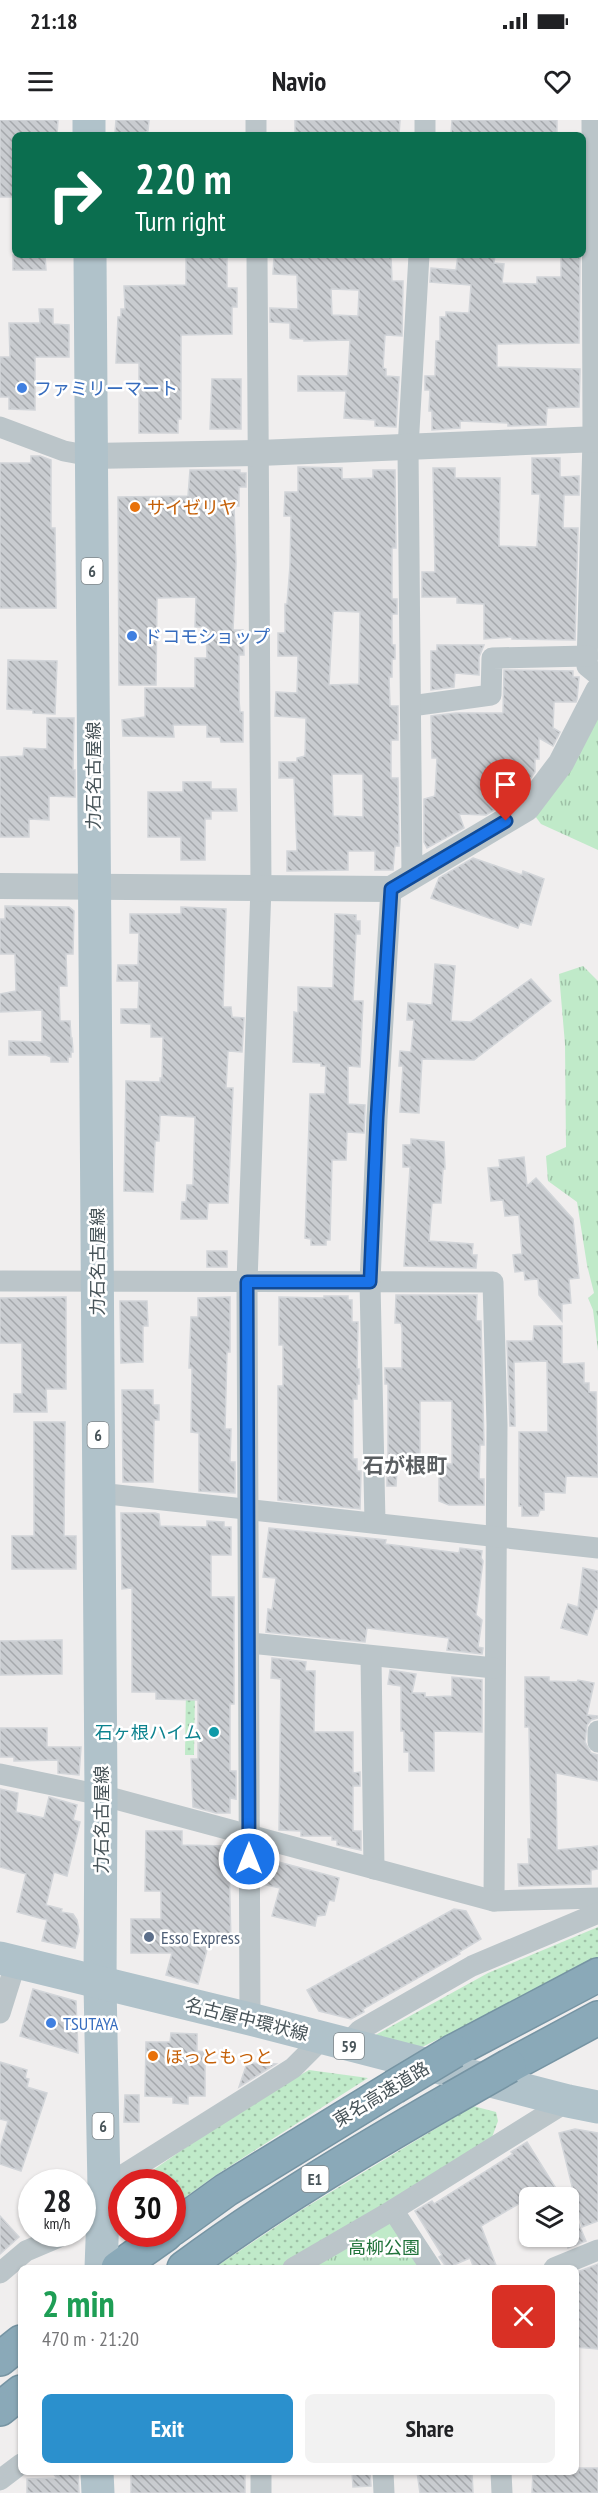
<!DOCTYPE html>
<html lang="en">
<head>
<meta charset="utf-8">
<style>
  body { margin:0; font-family:"PT Sans Narrow","Noto Sans JP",sans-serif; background:#f2f2f2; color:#202124; height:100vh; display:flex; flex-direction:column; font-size:22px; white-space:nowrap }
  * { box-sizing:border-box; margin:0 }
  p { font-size:20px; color:#757577 }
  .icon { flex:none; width:33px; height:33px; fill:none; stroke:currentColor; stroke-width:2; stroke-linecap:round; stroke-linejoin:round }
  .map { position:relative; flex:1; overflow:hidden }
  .details { position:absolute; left:18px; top:2145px; width:561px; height:210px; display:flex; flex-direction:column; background:#fff; border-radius:9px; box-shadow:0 2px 4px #0004 }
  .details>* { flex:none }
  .top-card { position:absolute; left:12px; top:12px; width:574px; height:126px; border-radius:9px; box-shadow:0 2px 4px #0004; background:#0b6e4f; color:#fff; overflow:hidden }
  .controls { position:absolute; left:519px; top:2067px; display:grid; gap:12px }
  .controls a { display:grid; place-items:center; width:60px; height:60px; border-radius:9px; background:#fff; box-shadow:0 2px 4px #0004; font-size:30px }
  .speed { position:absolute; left:18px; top:2049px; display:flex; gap:12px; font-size:30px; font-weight:700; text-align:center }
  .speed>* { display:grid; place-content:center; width:78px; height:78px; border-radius:50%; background:#fff; box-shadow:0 2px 4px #0004; line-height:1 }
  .speed small { font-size:15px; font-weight:400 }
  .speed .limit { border:9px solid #d22; background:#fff; color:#111 }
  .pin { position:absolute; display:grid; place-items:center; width:51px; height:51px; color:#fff; margin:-62px -26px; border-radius:50% 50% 50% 0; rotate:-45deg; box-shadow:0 0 6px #0007 }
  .pin .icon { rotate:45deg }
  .me { position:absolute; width:66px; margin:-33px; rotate:0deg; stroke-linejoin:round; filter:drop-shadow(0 0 4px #0008) }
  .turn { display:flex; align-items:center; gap:21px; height:126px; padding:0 24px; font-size:27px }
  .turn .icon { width:78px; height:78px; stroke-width:2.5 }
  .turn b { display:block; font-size:42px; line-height:51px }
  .round { display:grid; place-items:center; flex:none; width:63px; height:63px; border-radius:9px; background:#f2f2f2 }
  .headline { display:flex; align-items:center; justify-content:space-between; height:102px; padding:0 24px }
  h1 { font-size:36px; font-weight:800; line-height:45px; color:#1e9e55 }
  .action { display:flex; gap:12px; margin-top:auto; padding:12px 24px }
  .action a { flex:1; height:69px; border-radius:9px; background:#2b90cd; color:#fff; font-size:24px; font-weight:800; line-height:69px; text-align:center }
  .action a+a { background:#f2f2f2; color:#202124 }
  .status { display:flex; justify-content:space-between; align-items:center; height:42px; padding:0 30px; background:#fff; direction:ltr }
  .status svg { height:16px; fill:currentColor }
  header { display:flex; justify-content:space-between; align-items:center; height:78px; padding:0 24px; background:#fff; font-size:27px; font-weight:800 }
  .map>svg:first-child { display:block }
  .grass { fill:url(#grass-dots) }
  .park { fill:url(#park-tufts) }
  .building { fill:url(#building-back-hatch); stroke:#d2d5d9; stroke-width:1.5; fill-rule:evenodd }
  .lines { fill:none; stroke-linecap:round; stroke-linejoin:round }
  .motorway-casing { stroke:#7694a3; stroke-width:36 }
  .minor { stroke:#bbc5c9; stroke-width:21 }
  .tertiary { stroke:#bbc5c9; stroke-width:26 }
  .primary { stroke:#b0c2ca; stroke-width:33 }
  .motorway { stroke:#8aa9b8; stroke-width:33 }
  .motorway-bridge-casing { stroke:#7694a3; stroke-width:36; stroke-linecap:butt }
  .motorway-bridge { stroke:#8aa9b8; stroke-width:33 }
  .route-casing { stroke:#114b97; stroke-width:15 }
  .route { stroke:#1a73e8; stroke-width:10 }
  .shop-dot { fill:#3f7fe0; stroke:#fff; stroke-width:2 }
  .food-dot { fill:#e8710a; stroke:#fff; stroke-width:2 }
  .culture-dot { fill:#0f9aa8; stroke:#fff; stroke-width:2 }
  .service-dot { fill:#5c6f8a; stroke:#fff; stroke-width:2 }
  .labels { text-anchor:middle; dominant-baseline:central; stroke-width:5; stroke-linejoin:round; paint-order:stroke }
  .shield { fill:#fff; stroke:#7f878b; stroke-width:1.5 }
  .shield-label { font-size:16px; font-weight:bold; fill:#485459 }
  .shop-label { font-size:18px; fill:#366cbe; stroke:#fff; text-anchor:start }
  .food-label { font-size:18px; fill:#c56008; stroke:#fff; text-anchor:start }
  .street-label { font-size:18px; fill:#485459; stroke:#fff }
  .culture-label { font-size:18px; fill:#0d838f; stroke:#fff; text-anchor:end }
  .service-label { font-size:18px; fill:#4e5e75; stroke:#fff; text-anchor:start }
  .park-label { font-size:18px; fill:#20733a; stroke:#fff }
  .quarter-label { font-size:21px; font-weight:bold; fill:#5b5f62; stroke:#fff }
</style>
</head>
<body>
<div class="status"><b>21:18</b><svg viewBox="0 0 49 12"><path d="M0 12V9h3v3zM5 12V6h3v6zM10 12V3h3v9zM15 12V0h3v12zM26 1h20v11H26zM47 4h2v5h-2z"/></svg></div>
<header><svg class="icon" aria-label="menu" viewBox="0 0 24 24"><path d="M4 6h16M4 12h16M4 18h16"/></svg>Navio<svg class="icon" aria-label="heart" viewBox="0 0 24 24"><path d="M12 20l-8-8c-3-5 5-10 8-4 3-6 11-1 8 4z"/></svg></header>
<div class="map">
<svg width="598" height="2373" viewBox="0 0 598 2373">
  <defs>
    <pattern id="grass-dots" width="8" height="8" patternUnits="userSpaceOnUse" patternTransform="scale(1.5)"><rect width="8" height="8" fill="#c0eac9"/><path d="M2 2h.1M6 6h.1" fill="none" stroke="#9ec0a6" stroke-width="1.8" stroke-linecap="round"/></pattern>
    <pattern id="park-tufts" width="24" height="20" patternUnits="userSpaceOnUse" patternTransform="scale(1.5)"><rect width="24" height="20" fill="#c0eac9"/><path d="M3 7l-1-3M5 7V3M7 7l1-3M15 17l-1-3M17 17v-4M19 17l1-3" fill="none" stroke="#9ec0a6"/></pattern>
    <pattern id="building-back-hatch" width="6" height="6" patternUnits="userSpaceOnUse" patternTransform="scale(1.5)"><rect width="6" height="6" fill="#c9ccd0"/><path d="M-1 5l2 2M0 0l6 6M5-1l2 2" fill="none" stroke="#a5a8ac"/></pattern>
  </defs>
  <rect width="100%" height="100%" fill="#f0eeee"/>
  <g class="grass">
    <polygon points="186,1567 195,1568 194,1635 185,1635"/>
    <polygon points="598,1807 598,1841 416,1930 370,1918 488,1853"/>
    <polygon points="309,1950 368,1958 216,2055 173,2086 172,2062 136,2062 238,1991"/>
    <polygon points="473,1986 496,1992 498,2001 491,2020 391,2084 278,2148 214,2148 298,2092"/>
  </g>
  <g class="park">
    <polygon points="598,594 598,730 541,704 535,696"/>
    <polygon points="583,846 598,861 598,1231 593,1190 588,1178 594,1173 587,1145 577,1082 548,1061 546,1036 566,1027 565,924 559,854"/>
    <polygon points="385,2102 394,2104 422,2148 306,2148"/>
  </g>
  <g class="building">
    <polygon points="0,0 58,0 57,15 15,15 15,77 0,77"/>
    <polygon points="116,0 149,0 148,11 142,14 115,13"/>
    <polygon points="295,0 400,0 399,15 295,15"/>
    <polygon points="452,0 557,0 557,15 451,15"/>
    <polygon points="13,135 45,135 46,150 13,150"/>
    <polygon points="186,135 224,135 224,139 227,138 227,168 237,168 237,187 232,187 232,214 181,215 181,299 178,299 178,313 139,313 139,243 116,243 118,197 121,197 121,189 125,189 124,166 186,165"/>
    <path d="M 301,135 L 391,135 L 392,161 L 403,161 L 402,216 L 385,215 L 383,248 L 386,249 L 386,256 L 399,257 L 396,307 L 375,306 L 375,300 L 344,298 L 346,271 L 298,271 L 298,256 L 348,256 L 350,220 L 304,221 L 304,219 L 293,219 L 290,218 L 290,203 L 270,202 L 270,188 L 298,189 L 297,155 L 273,154 L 274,136 L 301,138 ZM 331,169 L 359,170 L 358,196 L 332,195 Z"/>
    <polygon points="458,135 495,135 494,143 504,144 502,163 537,164 537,157 561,157 561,135 580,135 579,223 497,224 497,247 580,249 579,287 547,288 546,305 508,306 508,303 460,301 460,308 432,310 432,291 429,291 430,270 425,270 425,256 435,256 436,221 440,221 440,197 446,197 446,192 469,193 471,165 430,162 431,148 456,150"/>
    <polygon points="39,189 53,189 53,204 69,205 69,237 35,237 35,290 9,289 9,277 0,277 0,237 10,237 9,203 40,203"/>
    <polygon points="212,259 241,259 241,309 210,309"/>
    <polygon points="31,336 40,336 51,340 51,408 55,408 56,488 0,488 0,343 31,343"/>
    <polygon points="532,338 560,338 560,357 579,356 579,375 564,375 563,408 578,408 575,520 512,519 512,517 484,519 484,484 457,483 457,477 422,477 422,452 435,452 433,348 455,348 455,358 500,358 499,426 537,427 540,374 532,374"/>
    <path d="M 298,347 L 342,348 L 342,359 L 373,358 L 373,350 L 395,350 L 396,428 L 392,428 L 392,479 L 397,479 L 397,494 L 392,494 L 392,525 L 395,525 L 395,539 L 392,539 L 392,557 L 389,557 L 390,586 L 398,586 L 398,620 L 391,620 L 391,658 L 398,658 L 399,726 L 395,726 L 393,750 L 375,750 L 375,731 L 348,731 L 348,750 L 287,751 L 287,731 L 297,731 L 294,658 L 279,658 L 279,642 L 297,642 L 297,638 L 305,636 L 306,598 L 275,596 L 276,572 L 297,573 L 298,536 L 278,536 L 278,513 L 285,513 L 285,484 L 287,484 L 290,446 L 291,396 L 284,396 L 285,372 L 298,372 ZM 333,491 L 360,492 L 359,564 L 329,565 ZM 332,654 L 363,654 L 363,697 L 333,696 Z"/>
    <polygon points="190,350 240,350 240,353 246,353 246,367 239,367 239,386 234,386 236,443 233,510 243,510 244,535 239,535 239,580 240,592 243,592 243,622 221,622 220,617 207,617 207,605 173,605 174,617 123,616 122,600 145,597 145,568 195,568 195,538 207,538 206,507 195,507 196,477 157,478 156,565 119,565 118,377 188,376"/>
    <polygon points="437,525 484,525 479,537 479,555 455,553 454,567 431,570 431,531 437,531"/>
    <polygon points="8,540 57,541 55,594 33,593 33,590 7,589"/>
    <polygon points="504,550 573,551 573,557 579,557 577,579 576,582 554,582 553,608 560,612 553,626 539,618 539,639 535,639 535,652 527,663 508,663 516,677 486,695 459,694 464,708 427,728 424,722 424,679 435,676 437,638 432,638 431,596 456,593 503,593"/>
    <polygon points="47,598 74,598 73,650 75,650 75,677 49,676 49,700 29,699 29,717 0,717 0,637 23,636 24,628 47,629"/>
    <polygon points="183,662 211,662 211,669 236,669 237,691 211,691 211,699 205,699 205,740 181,740 181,717 148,717 148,672 183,672"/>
    <polygon points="473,738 522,755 523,751 544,759 531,805 520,802 518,808 431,778 439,758"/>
    <polygon points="5,786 69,787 74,791 73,834 66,834 67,866 59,866 60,901 70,901 71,918 72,918 73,932 71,932 71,937 68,937 68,942 51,942 51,937 46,935 9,935 9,921 42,922 42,890 0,892 0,874 16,871 15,834 0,834 0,799 5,799"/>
    <polygon points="181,787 226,789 223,887 231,887 232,897 244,898 242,932 228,931 226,968 233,968 228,1083 208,1083 207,1099 181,1099 182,1082 186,1082 187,1065 193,1065 195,997 160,995 159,1021 155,1021 153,1072 124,1071 126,961 160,962 160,958 162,958 163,917 151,917 151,904 121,903 121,889 138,889 139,861 117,861 118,845 138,845 139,813 130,813 130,794 181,794"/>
    <polygon points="335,794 356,795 356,801 360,801 360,814 356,814 353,881 363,881 360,947 348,946 348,984 365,985 364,1013 347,1012 346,1040 332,1040 330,1120 326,1120 326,1125 311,1125 311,1119 305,1118 310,974 325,974 326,946 321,946 321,943 293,942 294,892 298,893 298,867 333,868"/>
    <polygon points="435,844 455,846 451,901 471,902 531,859 551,881 474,940 422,939 419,993 400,992 403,946 399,946 400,931 411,932 414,900 407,900 408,883 432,885"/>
    <polygon points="411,1019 444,1022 445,1049 443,1049 441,1083 432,1083 429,1121 473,1124 472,1135 477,1135 476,1148 404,1146 410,1047 403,1047 403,1025 411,1025"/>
    <polygon points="524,1037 527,1066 536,1058 573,1099 579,1158 569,1159 571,1183 562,1184 562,1201 539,1175 538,1159 525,1160 524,1151 515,1152 513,1135 522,1134 519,1095 505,1096 503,1080 491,1081 488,1048 500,1047 499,1040"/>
    <rect x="207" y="1131" width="20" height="16"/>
    <polygon points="396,1175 477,1175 476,1201 481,1201 484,1325 480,1325 479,1359 484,1359 484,1385 449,1385 439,1381 439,1344 452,1344 452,1281 420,1281 420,1343 388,1345 388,1264 385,1264 385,1248 402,1248 402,1208 401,1203 395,1203"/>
    <polygon points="324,1176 348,1176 348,1180 352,1180 352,1202 358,1202 357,1249 359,1249 359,1264 357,1264 357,1279 353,1279 353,1339 357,1339 357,1351 361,1351 360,1389 278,1380 278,1266 283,1266 283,1225 279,1225 279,1177 324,1178"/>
    <polygon points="66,1177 66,1269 46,1269 47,1292 14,1292 14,1274 22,1274 22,1223 0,1223 0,1178"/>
    <polygon points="230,1177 230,1232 227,1232 225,1309 231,1309 230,1342 235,1342 235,1373 199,1371 199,1313 191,1312 192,1248 189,1248 191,1197 198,1197 198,1178"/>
    <polygon points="120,1181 147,1181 148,1206 143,1206 143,1242 121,1243"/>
    <polygon points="534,1206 562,1206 562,1244 584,1243 584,1263 589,1263 589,1272 596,1272 598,1357 566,1356 565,1373 544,1372 544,1390 540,1390 538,1396 522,1396 522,1386 519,1386 519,1312 548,1312 547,1241 514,1242 515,1306 510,1306 507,1221 533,1221"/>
    <polygon points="122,1270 153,1270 153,1285 159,1285 159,1300 154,1300 153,1362 123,1362"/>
    <polygon points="34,1302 65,1302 64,1416 76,1416 76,1449 12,1449 12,1416 34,1416"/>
    <polygon points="397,1349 396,1366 387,1366 387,1350"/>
    <polygon points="121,1393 155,1393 159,1394 160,1406 207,1407 207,1401 224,1402 224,1407 231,1407 231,1435 211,1435 211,1477 234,1477 234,1584 230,1584 230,1651 236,1651 236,1679 230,1678 230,1693 216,1693 193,1687 191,1639 198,1639 198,1580 156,1579 156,1572 132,1572 132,1468 122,1469"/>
    <polygon points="269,1408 386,1420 385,1424 459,1433 460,1428 482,1431 481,1438 483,1441 476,1495 482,1500 478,1527 483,1528 482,1534 447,1530 449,1518 367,1508 365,1522 266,1512 268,1489 272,1490 276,1458 263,1457"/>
    <polygon points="583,1448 598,1451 598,1489 595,1489 587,1515 561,1508 568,1484 578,1487"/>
    <polygon points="62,1520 62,1554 0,1555 0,1521"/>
    <polygon points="272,1538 306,1542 305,1551 315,1551 314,1612 353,1612 353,1653 360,1652 360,1666 353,1666 353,1711 361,1711 361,1730 337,1725 337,1720 332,1720 332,1716 301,1716 301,1711 279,1710 281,1559 271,1558"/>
    <polygon points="390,1550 416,1554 412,1573 425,1573 425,1577 452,1576 452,1557 482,1560 482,1612 434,1611 434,1651 409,1651 409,1632 404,1632 404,1611 401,1611 401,1566 388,1564"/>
    <polygon points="525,1557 549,1557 549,1561 577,1562 578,1560 594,1563 587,1595 598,1596 598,1598 591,1600 587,1605 585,1622 591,1633 598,1635 598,1661 556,1653 557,1730 598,1726 598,1749 591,1750 591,1764 519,1766 518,1744 529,1744 528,1719 531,1719 529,1607 525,1607"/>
    <polygon points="0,1608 47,1608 47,1627 81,1627 79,1655 58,1653 58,1640 14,1641 14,1637 0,1637"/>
    <polygon points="0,1669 18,1673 16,1692 44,1698 49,1677 77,1685 73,1700 80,1702 67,1756 54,1752 46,1785 62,1789 61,1792 73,1794 77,1800 79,1811 75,1828 42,1821 47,1800 17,1792 26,1754 0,1747"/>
    <polygon points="146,1711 182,1711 182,1725 227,1726 226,1743 229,1743 231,1822 209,1822 198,1864 166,1855 172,1833 131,1833 131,1799 161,1799 161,1771 145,1771"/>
    <polygon points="271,1740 339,1758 334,1781 329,1780 325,1795 317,1796 315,1806 272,1796 280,1768 266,1765"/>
    <polygon points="454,1789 466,1791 481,1819 459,1832 460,1834 363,1889 364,1892 351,1899 319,1891 307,1870"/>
    <polygon points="33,1869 76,1881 78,1933 20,1916"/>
    <polygon points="171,1913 197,1914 197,1931 205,1932 205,1976 188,1976 188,1984 173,1983 173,1977 145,1976 146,1922 170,1922"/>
    <polygon points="0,1942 27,1950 25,1958 29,1959 27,1967 47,1973 21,2051 0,2044 0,2028 8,2001 0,1999"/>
    <polygon points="247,1943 276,1944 239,1967"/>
    <polygon points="125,1975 139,1975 139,2002 124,2002"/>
    <polygon points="575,2009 598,2013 598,2101 582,2107 559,2013"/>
    <polygon points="527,2022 562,2078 540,2078 537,2073 481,2106 497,2148 474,2148 470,2138 447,2148 439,2137 442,2135 415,2091 432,2081 434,2084 513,2034 511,2032"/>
    <polygon points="568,2079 586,2121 568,2128"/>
    <polygon points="0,2096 19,2117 0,2134"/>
    <polygon points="598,2144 598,2229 576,2227 577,2152"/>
    <polygon points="578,2348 598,2348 598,2373 532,2373 533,2352 578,2352"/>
    <polygon points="52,2352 78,2352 79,2373 27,2373 27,2359 57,2358"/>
    <rect x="131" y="2352" width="114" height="21"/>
    <polygon points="352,2352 370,2352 371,2366 353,2367"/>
    <polygon points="417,2352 472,2352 473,2373 420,2373"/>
  </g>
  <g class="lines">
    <defs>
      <g id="motorway">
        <polyline points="454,1931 598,1855"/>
        <polyline points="509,1946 598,1898"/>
        <polyline points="172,2109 226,2070 394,1967"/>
        <polyline points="118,2148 166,2114"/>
        <path d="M 184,2148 C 269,2085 359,2032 451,1979"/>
        <polyline points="0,2239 21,2222"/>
        <polyline points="0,2289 21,2272"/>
      </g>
    </defs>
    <use href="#motorway" class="motorway-casing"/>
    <g class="minor">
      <polyline points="256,0 256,15"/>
      <polyline points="592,0 593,319 587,546 598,555"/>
      <polyline points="425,15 425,0"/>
      <polyline points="0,307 64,331 91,336"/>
      <polyline points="411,586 491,575 492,538 588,536"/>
      <polyline points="412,757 408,328 419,135"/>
      <polyline points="0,1161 493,1162 497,1305 494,1781"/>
      <polyline points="99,1373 598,1428"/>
      <polyline points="375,1403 370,1162 377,998 391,769"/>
      <polyline points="250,1523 494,1548"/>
      <polyline points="371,1537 374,1749"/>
      <polyline points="598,1611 598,1622"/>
      <polyline points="0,1654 101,1675 494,1781 598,1778"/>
      <polyline points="0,1893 16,1842"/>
      <polyline points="250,1899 247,1162 261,767 257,135"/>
      <polyline points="346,1925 360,1910 472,1846 598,1793"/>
      <polyline points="104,2067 293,1948 322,1919"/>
      <polyline points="393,2090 431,2148"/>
      <polyline points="293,2148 393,2090 568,1981"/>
      <polyline points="554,2148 598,2130"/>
      <polyline points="0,2153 26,2131 66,2114"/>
      <polyline points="261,2352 261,2373"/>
      <polyline points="383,2352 384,2373"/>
      <polyline points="501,2352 502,2373"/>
      <polyline points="0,2360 21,2344"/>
    </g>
    <g class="tertiary">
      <polyline points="91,336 259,333 598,319"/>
      <polyline points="0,766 391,769 527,688 561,643 598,571"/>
    </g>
    <g class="primary">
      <polyline points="89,0 89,15"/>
      <polyline points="90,135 101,1675 100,1864 104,2067 101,2148"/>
      <polyline points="0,1838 250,1899 568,1981 598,1987"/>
      <polyline points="97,2352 98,2373"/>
    </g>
    <use href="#motorway" class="motorway"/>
    <defs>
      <g id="motorway-bridge">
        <polyline points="394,1967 454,1931"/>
        <polyline points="451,1979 509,1946"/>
      </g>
    </defs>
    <use href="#motorway-bridge" class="motorway-bridge-casing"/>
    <use href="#motorway-bridge" class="motorway-bridge"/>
  </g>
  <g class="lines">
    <defs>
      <polyline id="route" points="249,1739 247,1162 370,1162 377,998 391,769 506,701"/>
    </defs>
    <use href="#route" class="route-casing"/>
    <use href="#route" class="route"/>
  </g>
  <g class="shop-dot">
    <circle cx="22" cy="268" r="6"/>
    <circle cx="132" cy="516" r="6"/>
    <circle cx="51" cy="1903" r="6"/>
  </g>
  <g class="food-dot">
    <circle cx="135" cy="387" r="6"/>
    <circle cx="153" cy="1936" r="6"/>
  </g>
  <circle class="culture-dot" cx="214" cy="1612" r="6"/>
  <circle class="service-dot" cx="149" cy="1817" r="6"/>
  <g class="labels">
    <g class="shield">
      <rect x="81.5" y="438" width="21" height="26" rx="4.5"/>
      <rect x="87.5" y="1302" width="21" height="26" rx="4.5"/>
      <rect x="334" y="1913" width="30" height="26" rx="4.5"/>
      <rect x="92.5" y="1993" width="21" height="26" rx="4.5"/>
      <rect x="301.5" y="2046" width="27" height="26" rx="4.5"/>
    </g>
    <g class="shield-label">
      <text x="92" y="451">6</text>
      <text x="98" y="1315">6</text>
      <text x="349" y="1926">59</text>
      <text x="103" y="2006">6</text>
      <text x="315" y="2059">E1</text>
    </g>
    <g class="shop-label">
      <text x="34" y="268">ファミリーマート</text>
      <text x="144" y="516">ドコモショップ</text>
      <text x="63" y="1903">TSUTAYA</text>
    </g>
    <g class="food-label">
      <text x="147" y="387">サイゼリヤ</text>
      <text x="165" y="1936">ほっともっと</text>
    </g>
    <g class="street-label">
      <text transform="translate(93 656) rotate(-90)">力石名古屋線</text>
      <text transform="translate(97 1142) rotate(-90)">力石名古屋線</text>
      <text transform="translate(101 1700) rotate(-90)">力石名古屋線</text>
      <text transform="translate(247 1899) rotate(14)">名古屋中環状線</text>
      <text transform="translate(381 1974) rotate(-31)">東名高速道路</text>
    </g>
    <g class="culture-label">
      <text x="202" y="1612">石ヶ根ハイム</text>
    </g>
    <g class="service-label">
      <text x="161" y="1817">Esso Express</text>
    </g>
    <g class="park-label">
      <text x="384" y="2127">高柳公園</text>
    </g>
    <g class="quarter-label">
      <text x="405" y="1345">石が根町</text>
    </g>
  </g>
</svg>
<div class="controls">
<a><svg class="icon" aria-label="layers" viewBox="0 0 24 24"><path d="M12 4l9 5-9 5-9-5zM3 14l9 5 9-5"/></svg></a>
</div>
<div class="speed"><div>28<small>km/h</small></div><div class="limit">30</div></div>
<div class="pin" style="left:506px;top:701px;background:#d93025"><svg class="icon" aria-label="arrive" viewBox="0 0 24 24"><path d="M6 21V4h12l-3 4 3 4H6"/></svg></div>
<svg class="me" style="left:249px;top:1739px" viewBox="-20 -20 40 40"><circle r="17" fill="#1a73e8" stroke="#fff" stroke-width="3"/><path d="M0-11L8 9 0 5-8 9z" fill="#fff"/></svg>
<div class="top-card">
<div class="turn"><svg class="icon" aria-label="right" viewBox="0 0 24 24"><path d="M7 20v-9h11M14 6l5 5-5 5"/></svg><div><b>220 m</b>Turn right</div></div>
</div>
<section class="details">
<div class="headline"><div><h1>2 min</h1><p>470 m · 21:20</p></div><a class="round" style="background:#d93025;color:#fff"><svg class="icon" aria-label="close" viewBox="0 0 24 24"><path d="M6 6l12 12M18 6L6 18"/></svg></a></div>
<div class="action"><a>Exit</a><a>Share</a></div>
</section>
</div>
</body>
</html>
